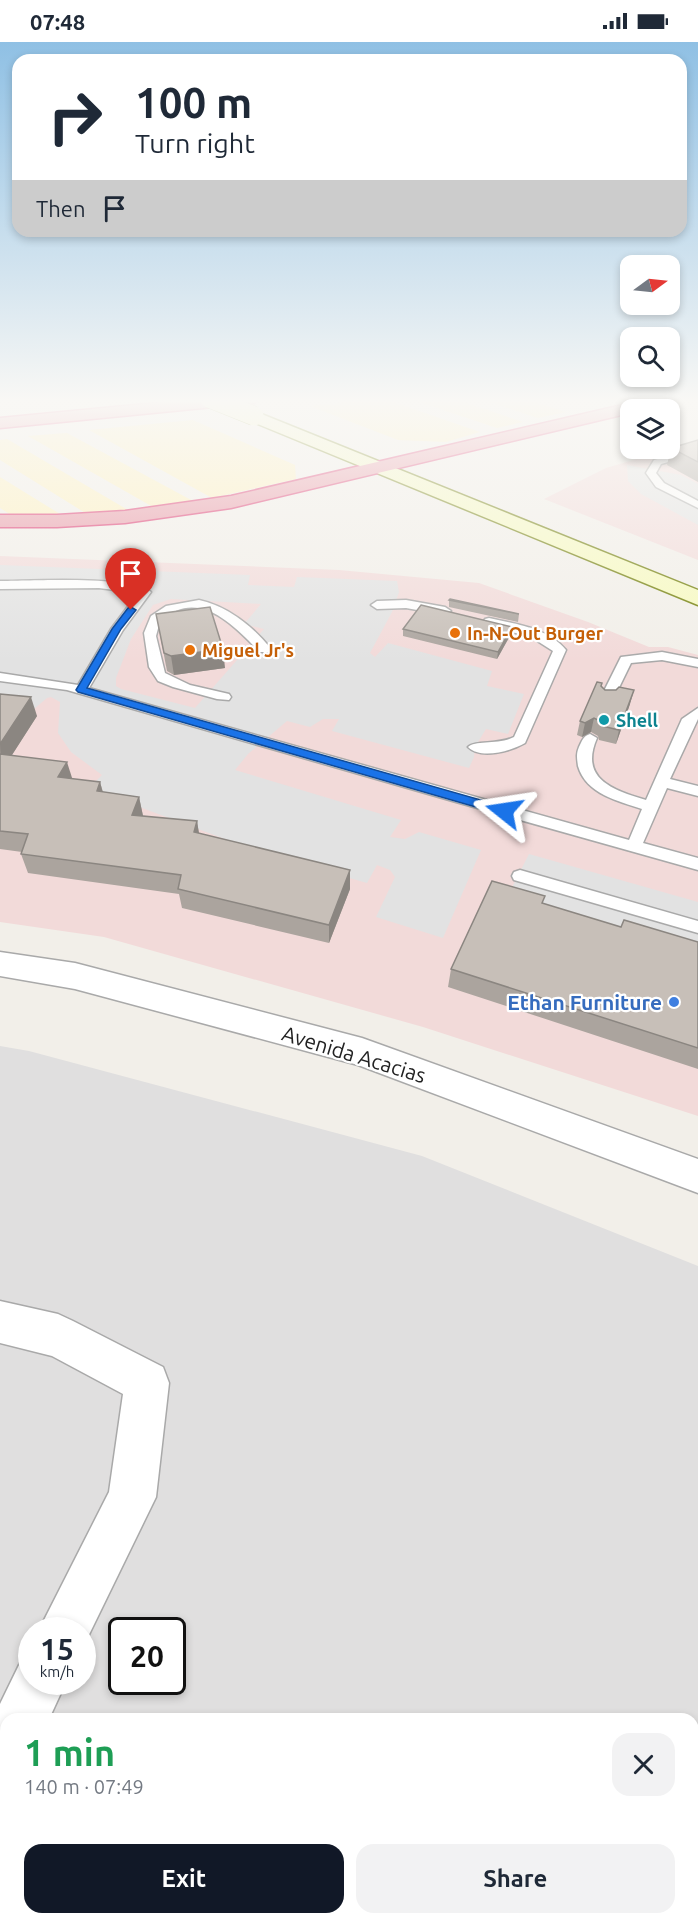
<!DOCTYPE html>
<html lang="en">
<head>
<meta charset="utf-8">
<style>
  body { margin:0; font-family:Ubuntu,sans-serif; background:#f2f2f3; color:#1f2937; height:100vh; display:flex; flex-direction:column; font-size:22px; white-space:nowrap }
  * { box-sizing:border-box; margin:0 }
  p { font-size:20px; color:#747a83 }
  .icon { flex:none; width:33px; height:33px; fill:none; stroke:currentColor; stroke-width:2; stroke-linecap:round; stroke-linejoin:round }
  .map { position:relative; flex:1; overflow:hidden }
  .drawer { position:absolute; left:0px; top:1671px; width:699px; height:212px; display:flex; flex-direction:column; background:#fff; border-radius:18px 18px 0 0; box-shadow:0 3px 9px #0003 }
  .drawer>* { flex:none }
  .top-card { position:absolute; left:12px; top:12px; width:675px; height:183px; border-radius:18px; box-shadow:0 3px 9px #0003; background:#fff; color:#1f2937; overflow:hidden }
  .needle { width:39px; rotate:75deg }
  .controls { position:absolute; left:620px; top:213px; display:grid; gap:12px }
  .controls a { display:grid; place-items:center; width:60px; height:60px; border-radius:12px; background:#fff; box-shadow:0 3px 9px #0003; font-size:30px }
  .speed { position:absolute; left:18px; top:1575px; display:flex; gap:12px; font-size:30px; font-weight:700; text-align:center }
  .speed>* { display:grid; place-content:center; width:78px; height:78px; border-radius:50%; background:#fff; box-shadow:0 3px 9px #0003; line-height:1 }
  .speed small { font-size:15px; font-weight:400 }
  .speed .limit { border:3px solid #111; border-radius:9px; background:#fff; color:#111 }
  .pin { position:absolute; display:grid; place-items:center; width:51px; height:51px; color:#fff; margin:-62px -26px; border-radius:50% 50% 50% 0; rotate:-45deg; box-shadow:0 0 6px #0007 }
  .pin .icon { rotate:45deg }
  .me { position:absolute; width:66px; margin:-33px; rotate:285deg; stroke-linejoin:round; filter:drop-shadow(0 0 4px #0008) }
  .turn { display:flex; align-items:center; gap:21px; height:126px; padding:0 24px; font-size:27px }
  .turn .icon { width:78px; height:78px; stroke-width:2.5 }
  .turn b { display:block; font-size:42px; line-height:51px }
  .then { display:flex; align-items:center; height:57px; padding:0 24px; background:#0003; gap:12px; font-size:22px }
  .round { display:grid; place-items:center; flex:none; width:63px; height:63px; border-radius:18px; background:#f2f2f3 }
  .summary { display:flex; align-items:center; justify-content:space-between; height:102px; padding:0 24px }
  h1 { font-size:36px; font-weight:700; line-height:45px; color:#1e9e55 }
  .button { display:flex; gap:12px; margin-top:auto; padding:12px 24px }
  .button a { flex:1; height:69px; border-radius:18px; background:#111827; color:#fff; font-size:24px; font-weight:700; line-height:69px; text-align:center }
  .button a+a { background:#f2f2f3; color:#1f2937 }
  .status { display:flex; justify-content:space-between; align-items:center; height:42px; padding:0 30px; background:#fff; direction:ltr }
  .status svg { height:16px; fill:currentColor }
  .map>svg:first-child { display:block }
  .residential { fill:#e0dfdf; fill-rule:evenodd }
  .commercial { fill:#f2dad9 }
  .sand { fill:#fff1ba }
  .parking { fill:#e2e2e2; fill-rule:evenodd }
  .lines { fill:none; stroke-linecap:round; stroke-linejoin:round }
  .lane-casing { stroke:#a9a9a9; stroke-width:3 }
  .street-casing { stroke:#a9a9a9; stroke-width:3 }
  .secondary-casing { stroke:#707d05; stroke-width:3 }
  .highway-casing { stroke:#dc2a67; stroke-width:3 }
  .lane { fill:#fff; fill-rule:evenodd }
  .street { fill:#fff; fill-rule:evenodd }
  .secondary { fill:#f7fabf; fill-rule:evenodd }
  .highway { fill:#e892a2; fill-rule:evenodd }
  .secondary-bridge-casing { stroke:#707d05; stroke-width:20; stroke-linecap:butt }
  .secondary-bridge { stroke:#f7fabf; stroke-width:19 }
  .wall { fill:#aba49e }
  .shaded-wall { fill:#8b8681 }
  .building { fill:#c7bfb8; stroke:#8b8681; stroke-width:1.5 }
  .route { fill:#1a73e8; stroke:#114b97; stroke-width:1.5 }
  .food-dot { fill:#e8710a; stroke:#fff; stroke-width:2 }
  .culture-dot { fill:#0f9aa8; stroke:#fff; stroke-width:2 }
  .shop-dot { fill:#3f7fe0; stroke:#fff; stroke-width:2 }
  .labels { text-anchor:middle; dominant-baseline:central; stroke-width:4.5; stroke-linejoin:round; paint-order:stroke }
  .far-food-label { font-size:18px; font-weight:bold; fill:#c56008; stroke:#fff; text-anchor:start }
  .far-culture-label { font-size:18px; font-weight:bold; fill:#0d838f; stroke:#fff; text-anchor:start }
  .shop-label { font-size:21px; font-weight:bold; fill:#366cbe; stroke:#fff; text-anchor:end }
  .street-label { font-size:21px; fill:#222; stroke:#fff }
</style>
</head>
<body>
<div class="status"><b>07:48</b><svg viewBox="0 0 49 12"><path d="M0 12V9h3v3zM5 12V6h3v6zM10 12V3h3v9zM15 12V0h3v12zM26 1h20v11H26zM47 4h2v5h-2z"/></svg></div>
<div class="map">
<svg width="698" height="1882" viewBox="0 0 698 1882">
  <rect width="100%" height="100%" fill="#f2efe9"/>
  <path class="residential" d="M 0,1004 L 29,1009 L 422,1114 L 698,1224 L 698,1882 L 0,1882 ZM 32,1588 L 82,1588 L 82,1640 L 32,1640 ZM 122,1588 L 172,1588 L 172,1640 L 122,1640 ZM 6,1677 L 693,1677 L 693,1876 L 6,1876 Z"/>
  <g class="commercial">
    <polygon points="698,399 698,518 544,457 606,426"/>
    <polygon points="0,514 339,528 479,541 588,580 649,605 668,605 698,613 698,1074 423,985 104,895 0,880"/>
  </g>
  <g class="sand">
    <polygon points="382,356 480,390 446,400 398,398 310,364"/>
    <polygon points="407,356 452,356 523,380 497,386"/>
    <polygon points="477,356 522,356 566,370 538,376"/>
    <polygon points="193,378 295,423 296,437 212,456 89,388"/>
    <polygon points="66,391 67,391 193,459 153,465 28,394"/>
    <polygon points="7,397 128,468 87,472 0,418 0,398"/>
    <polygon points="0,435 60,472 11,473 0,466"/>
  </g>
  <g class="parking">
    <polygon points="627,423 681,433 698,442 698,483 641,452 628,439"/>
    <path d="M 0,523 L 250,533 L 248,543 L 294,545 L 297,535 L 397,539 L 399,550 L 392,570 L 370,611 L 375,615 L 388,601 L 492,629 L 487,644 L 524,652 L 508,692 L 486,687 L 475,705 L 474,715 L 469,726 L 332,689 L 339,677 L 323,677 L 310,685 L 287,679 L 248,712 L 235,728 L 401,778 L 390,795 L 405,797 L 419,790 L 481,808 L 443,896 L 376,875 L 395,835 L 390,828 L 377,823 L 367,841 L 262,811 L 89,746 L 102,733 L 71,710 L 58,691 L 60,660 L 51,655 L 47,656 L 34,667 L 0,662 ZM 171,557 L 261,562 L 244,582 L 264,587 L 195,666 L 121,647 L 116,644 L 116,636 L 131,597 L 153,563 Z"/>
    <polygon points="529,812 698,860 698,918 505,859"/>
  </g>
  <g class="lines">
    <defs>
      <g id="lane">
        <polygon points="698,406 698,412 661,422 656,431 664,441 698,459 698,466 656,445 646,431 654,418"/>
        <path d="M 0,539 C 28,539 133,533 151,550 L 123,588 L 89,646 L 629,798 L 642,767 C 618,759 586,752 578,724 C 577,716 576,712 579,705 C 582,699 583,694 590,692 L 597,696 C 579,737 613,748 646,758 L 682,677 L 698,666 L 698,677 L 670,737 L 698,744 L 698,754 L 667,746 L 643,801 L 698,816 L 698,828 L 456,760 L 67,648 L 0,639 L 0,631 L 78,643 L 111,587 L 138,551 L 99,546 L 0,547 Z"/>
        <path d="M 199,558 C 227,564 253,584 271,607 L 270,610 L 260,610 C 233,583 199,545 160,579 L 156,594 L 165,631 L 190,643 L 229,652 L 231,655 L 229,658 L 217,657 L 173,645 L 158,639 L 149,625 L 144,591 L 151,574 L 166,564 Z"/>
        <polygon points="406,558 445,565 451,569 445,573 406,566 377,567 371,563 377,559"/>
        <path d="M 489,576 C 515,582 548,586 566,608 L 525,701 C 511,709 481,718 468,705 C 475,698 499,703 514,695 L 553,609 L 531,595 L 485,583 L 483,580 L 485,577 Z"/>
        <polygon points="662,610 698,617 698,625 662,618 631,621 612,660 602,660 600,657 621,615"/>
        <polygon points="520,828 698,879 698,891 514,838 512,834 514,830"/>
      </g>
      <g id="street">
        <polygon points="0,910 75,921 362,996 698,1117 698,1151 358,1023 75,947 0,934"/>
        <polygon points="0,1259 58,1272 73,1279 163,1325 169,1341 156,1455 82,1607 82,1588 39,1588 109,1450 123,1352 52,1314 0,1301"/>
        <polygon points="32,1617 32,1640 66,1640 49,1677 6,1677 6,1743 0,1746 0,1662 20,1621"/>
      </g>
      <polygon id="secondary" points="254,369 698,548 698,563 248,378 246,374"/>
      <g id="highway">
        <polygon points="207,356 262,356 254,361 0,386 0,376"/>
        <path d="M 652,356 L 679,356 C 670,366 644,368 630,368 L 630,371 L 231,466 L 125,481 L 57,485 L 0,485 L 0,473 L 57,473 L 125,469 L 231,454 Z"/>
      </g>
    </defs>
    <use href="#lane" class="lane-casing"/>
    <use href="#street" class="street-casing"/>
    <use href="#secondary" class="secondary-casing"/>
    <use href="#highway" class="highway-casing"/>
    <use href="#lane" class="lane"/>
    <use href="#street" class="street"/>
    <use href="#secondary" class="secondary"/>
    <use href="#highway" class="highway"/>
    <defs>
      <polyline id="secondary-bridge" points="209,356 254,374"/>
    </defs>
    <use href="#secondary-bridge" class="secondary-bridge-casing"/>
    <use href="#secondary-bridge" class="secondary-bridge"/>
  </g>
  <g class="wall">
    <polygon points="698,398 698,440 667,423 671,406"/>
    <polygon points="449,558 519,572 518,580 449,565"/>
    <polygon points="156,572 225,626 174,633 167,629"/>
    <polygon points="403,587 511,592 497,617 403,594"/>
    <polygon points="601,644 605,648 630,662 616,702 599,698 598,694 591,690 582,695 577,693 580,679"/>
    <polygon points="0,652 37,674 12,713 72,737 100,740 103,750 139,755 143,774 197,779 199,792 350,847 329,901 182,866 179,852 28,831 21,812 22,810 0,807"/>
    <polygon points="544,862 621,885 698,900 698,1027 448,945 451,927"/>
  </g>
  <g class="shaded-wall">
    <polygon points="512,585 511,592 497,617 498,610"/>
    <polygon points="223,607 225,626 174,633 171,614"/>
    <polygon points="634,648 630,662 616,702 619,688"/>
    <polygon points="31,655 37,674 1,730 0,702"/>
    <polygon points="594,676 591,690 582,695 585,681"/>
    <polygon points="67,720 73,739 58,735"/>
    <polygon points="100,740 105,759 97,749"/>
    <polygon points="139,755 143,774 132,773"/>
    <polygon points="197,779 200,798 194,790"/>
    <polygon points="350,828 350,847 329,901 329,883"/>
  </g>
  <g class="building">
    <polygon points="698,398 698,420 671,406"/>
    <polygon points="450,557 519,572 449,558"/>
    <polygon points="421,563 512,585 498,610 403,587"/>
    <polygon points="210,565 223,607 171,614 164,611 156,572"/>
    <polygon points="597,640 602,641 601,644 605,648 616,648 619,645 634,648 619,688 602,684 602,680 594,676 585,681 580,679"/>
    <polygon points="0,652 31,655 0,702"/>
    <polygon points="0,712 67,720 58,735 100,740 97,749 139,755 132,773 197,779 194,790 350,828 329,883 178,847 181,833 21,812 28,792 0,789"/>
    <polygon points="492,839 545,854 542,861 621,885 624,878 698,900 698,1006 451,927"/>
  </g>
  <linearGradient id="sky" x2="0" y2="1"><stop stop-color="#8fc0e4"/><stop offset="0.58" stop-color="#f9f8f5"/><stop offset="1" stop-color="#f9f8f5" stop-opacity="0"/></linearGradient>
  <rect width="698" height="619" fill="url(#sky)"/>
  <polygon class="route" points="131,565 136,568 121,587 87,646 509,766 510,769 504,773 500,772 78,650 76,648 112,587 128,566"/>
  <g class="food-dot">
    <circle cx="455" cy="591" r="6"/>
    <circle cx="190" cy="608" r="6"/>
  </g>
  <circle class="culture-dot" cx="604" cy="678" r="6"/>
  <circle class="shop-dot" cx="674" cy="960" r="6"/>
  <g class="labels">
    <g class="far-food-label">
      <text x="467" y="591">In-N-Out Burger</text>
      <text x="202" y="608">Miguel Jr's</text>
    </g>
    <g class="far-culture-label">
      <text x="616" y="678">Shell</text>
    </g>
    <g class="shop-label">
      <text x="662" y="960">Ethan Furniture</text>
    </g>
    <g class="street-label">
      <text transform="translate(354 1012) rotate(17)">Avenida Acacias</text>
    </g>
  </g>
</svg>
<div class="controls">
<a><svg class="needle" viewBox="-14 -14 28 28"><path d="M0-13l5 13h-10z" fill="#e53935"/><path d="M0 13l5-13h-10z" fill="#747a83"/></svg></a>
<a><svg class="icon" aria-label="search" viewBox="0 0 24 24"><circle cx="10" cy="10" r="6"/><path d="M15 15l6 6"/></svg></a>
<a><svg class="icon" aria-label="layers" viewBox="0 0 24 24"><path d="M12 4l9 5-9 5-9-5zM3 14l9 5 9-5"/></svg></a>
</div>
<div class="speed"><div>15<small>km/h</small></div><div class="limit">20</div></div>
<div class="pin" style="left:131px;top:568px;background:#d93025"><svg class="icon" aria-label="arrive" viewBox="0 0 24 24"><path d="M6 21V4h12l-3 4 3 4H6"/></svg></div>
<svg class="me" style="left:504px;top:769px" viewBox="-20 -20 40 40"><path d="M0-17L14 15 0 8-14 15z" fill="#1a73e8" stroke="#fff" stroke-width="4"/></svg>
<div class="top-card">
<div class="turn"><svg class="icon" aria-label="right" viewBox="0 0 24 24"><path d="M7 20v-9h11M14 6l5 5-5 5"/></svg><div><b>100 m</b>Turn right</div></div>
<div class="then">Then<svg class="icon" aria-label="arrive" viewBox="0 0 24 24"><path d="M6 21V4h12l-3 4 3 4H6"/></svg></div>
</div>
<section class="drawer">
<div class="summary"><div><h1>1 min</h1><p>140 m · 07:49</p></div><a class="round"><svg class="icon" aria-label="close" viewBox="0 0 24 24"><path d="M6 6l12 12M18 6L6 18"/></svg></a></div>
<div class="button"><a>Exit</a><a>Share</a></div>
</section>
</div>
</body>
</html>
